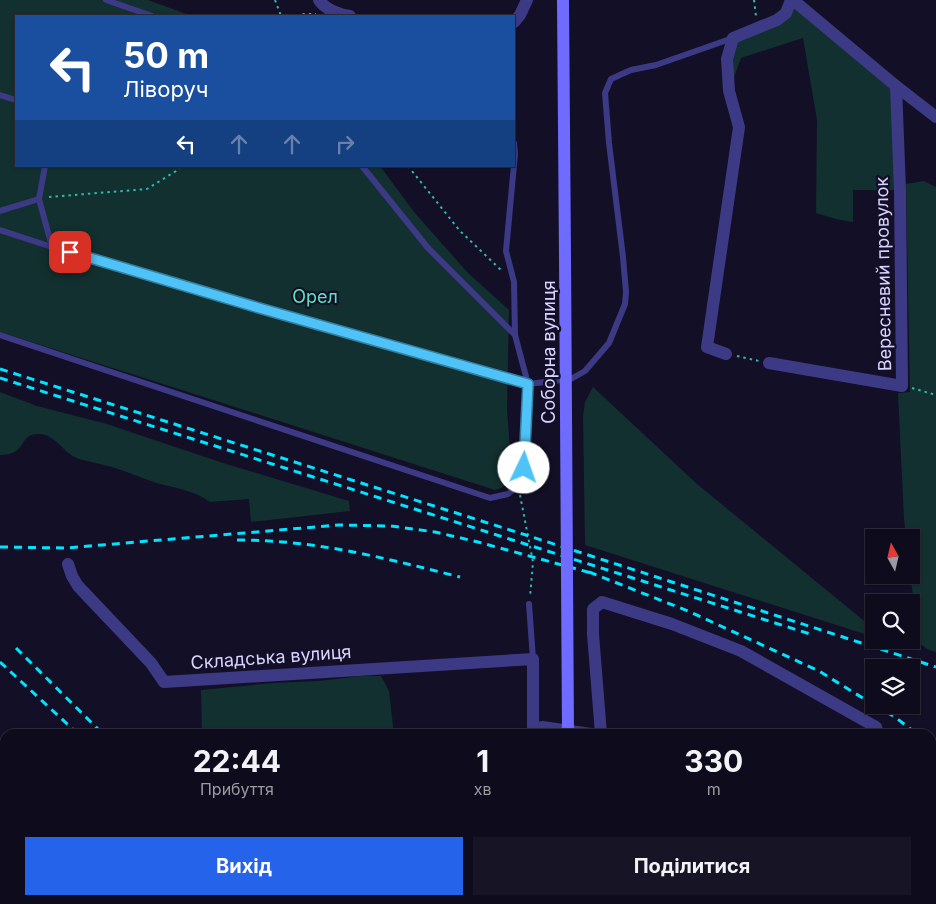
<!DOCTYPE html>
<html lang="uk">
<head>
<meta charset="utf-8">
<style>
  body { margin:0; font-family:Inter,sans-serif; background:#171425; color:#f1f3f6; height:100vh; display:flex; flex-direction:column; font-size:19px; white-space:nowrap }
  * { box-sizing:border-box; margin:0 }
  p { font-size:16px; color:#9b9ba3 }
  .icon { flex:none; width:28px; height:28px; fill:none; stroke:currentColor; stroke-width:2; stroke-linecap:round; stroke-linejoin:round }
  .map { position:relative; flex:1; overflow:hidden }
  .side { position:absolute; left:0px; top:729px; width:936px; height:176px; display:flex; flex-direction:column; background:#0e0b1c; border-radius:15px 15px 0 0; box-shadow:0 1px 4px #0004,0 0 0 1px #2e2b3b }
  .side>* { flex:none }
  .guide { position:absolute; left:15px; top:15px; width:500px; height:152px; border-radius:0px; box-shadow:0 1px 4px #0004,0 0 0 1px #2e2b3b; background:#1a4fa0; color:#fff; overflow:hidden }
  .needle { width:32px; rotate:352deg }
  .buttons { position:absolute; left:865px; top:529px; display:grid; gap:10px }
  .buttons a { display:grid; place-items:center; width:55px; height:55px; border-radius:0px; background:#0e0b1c; box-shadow:0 1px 4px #0004,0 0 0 1px #2e2b3b; font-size:25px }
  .pin { position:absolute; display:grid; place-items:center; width:42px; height:42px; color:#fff; margin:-21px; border-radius:10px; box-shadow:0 2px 8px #0006 }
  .me { position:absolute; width:55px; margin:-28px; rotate:3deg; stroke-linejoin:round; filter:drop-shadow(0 0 4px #0008) }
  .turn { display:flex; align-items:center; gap:18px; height:105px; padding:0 25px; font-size:22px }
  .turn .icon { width:65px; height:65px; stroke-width:2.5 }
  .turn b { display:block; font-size:35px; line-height:42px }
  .lanes { display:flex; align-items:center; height:48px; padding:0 25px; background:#0003; justify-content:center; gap:25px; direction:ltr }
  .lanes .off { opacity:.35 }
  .eta { display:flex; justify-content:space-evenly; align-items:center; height:85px; text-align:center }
  .eta b { font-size:30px; font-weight:700; line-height:35px }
  .cta { display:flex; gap:10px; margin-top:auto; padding:10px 25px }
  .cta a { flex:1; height:58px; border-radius:0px; background:#2563eb; color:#fff; font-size:20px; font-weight:700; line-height:58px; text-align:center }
  .cta a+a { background:#171425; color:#f1f3f6 }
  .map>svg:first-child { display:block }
  .green { fill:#12302f }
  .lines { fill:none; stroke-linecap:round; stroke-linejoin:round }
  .path { stroke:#2fb8b0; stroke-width:2; stroke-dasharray:2.5 4; stroke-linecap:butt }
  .lane { stroke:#3d3a85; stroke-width:6 }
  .street { stroke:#3d3a85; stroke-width:12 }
  .secondary { stroke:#6f6bff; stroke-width:12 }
  .rail { stroke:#00e5ff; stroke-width:3; stroke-dasharray:8 6; stroke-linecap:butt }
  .secondary-bridge { stroke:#6f6bff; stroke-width:12 }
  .route-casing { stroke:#337fa1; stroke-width:12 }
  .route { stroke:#4fc3f7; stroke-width:9 }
  .labels { text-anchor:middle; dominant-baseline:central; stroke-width:4.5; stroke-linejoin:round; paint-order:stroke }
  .street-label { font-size:18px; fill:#d9d4ff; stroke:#130f26 }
  .park-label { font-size:18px; fill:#5fe0c0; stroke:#130f26 }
</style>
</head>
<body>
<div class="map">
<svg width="936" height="904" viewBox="0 0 936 904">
  <rect width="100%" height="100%" fill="#130f26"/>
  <g class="green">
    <polygon points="0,0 148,0 192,16 16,16 16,166 380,166 414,212 468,273 509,310 507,409 512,477 510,482 501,488 495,490 0,332"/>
    <polygon points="791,0 896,86 900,190 853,190 853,222 836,219 816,213 817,120 803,38 741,58 729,91 733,38 777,20"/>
    <polygon points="924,181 936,187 936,652 927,649 911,637 911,602 874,602 874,608 872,607 874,600 883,595 913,595 910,575 911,538 906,537 904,519 898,393 910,392 906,184"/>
    <polygon points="593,387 697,484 874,629 874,637 585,545 583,416 585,402"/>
    <path d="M 0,392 L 37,406 L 107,424 L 220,462 L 349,501 L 350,511 L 251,522 L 249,499 L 210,502 C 195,491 177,488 160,484 C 144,479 128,472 112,467 C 101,464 90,462 79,459 C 62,453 56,433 37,434 C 18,435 28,455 0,455 Z"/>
    <polygon points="361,676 381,676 389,691 394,734 202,734 201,690 273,683 318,681"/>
    <polygon points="936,777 936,859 931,860 931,783"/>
  </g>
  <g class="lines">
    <g class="path">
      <polyline points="275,0 281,16"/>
      <polyline points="754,0 756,16"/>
      <polyline points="296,16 304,14 316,14"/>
      <polyline points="408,166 460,231 501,270"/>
      <polyline points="49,197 147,189 176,171 180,166"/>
      <polyline points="737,356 759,361"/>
      <polyline points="912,388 936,395"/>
      <polyline points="520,495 533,562 530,597"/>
      <polyline points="931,771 936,763"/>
      <polyline points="553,900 553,904"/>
      <polyline points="583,904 583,900"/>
    </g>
    <g class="lane">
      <polyline points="106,0 152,16"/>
      <polyline points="0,95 16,100"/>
      <polyline points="45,166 39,199 52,247 259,308 528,384 571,379 585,371 609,343 625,304 626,292 623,257 609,143 605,93 611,79 631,70 656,65 733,38"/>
      <polyline points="362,166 428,248 515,335"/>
      <polyline points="0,211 39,199"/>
      <polyline points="0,230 52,247"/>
      <polyline points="0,335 490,498 508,494 518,486 524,468 528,384 515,335 514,282 506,251 515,154 514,143"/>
      <polyline points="529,604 533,659"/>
      <polyline points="623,904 623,900"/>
    </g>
    <g class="street">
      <path d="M 319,0 C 326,10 337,14 350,16"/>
      <polyline points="793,0 896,86 936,117"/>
      <polyline points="514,22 520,15 527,0"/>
      <polyline points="726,354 707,347 739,127 729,91 727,59 733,38 777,20 786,13 791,0"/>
      <polyline points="769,363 902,386 900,190 896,86"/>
      <polyline points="68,564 72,576 78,586 151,663 164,682 533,659 533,729 542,727 591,734"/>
      <polyline points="601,734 593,634 593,609 602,602 672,624 741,651 876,727 878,734"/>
      <polyline points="517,900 517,904"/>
      <polyline points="928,900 929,904"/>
    </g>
    <g class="secondary">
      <polyline points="563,0 565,256"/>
      <polyline points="568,900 568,904"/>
    </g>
    <g class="rail">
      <polyline points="0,369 529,536 936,667"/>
      <polyline points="0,378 810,634"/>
      <path d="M 237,540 C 317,540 384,558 460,577"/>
      <polyline points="0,547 66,548 339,525 391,526 435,532 478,542 595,574"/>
      <polyline points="589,572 688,611 819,671 874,705"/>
      <polyline points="16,648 103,734"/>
      <polyline points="0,662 78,734"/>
      <polyline points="874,705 895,717 917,734"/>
      <polyline points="931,745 936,748"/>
      <polyline points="0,848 5,853"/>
      <polyline points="0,866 5,871"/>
      <polyline points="34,900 38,904"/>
      <polyline points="52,900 56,904"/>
      <polyline points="250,900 254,904"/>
    </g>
    <polyline class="secondary-bridge" points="565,256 568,734"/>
  </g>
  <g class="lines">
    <defs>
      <polyline id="route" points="70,252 259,308 528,384 524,468"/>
    </defs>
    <use href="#route" class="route-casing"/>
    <use href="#route" class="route"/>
  </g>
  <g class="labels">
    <g class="street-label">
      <text transform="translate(883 274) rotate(-91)">Вересневий провулок</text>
      <text transform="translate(548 352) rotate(-90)">Соборна вулиця</text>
      <text transform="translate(271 657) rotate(-4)">Складська вулиця</text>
    </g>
    <g class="park-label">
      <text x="315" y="296">Орел</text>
    </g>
  </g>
</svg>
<div class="buttons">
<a><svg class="needle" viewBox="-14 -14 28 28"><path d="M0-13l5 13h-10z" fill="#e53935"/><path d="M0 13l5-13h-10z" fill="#9b9ba3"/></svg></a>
<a><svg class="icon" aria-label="search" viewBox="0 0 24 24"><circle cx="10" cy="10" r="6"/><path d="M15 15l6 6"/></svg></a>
<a><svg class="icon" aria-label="layers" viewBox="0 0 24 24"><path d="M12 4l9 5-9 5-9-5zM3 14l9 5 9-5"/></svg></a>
</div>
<div class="pin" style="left:70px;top:252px;background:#d93025"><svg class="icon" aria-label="arrive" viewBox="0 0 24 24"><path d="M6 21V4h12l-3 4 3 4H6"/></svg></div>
<svg class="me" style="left:524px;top:468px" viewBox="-20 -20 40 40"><circle r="19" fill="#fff"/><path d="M0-13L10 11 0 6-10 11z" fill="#4fc3f7"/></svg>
<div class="guide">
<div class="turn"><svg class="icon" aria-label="left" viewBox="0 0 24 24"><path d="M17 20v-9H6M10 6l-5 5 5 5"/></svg><div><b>50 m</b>Ліворуч</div></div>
<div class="lanes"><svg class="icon" aria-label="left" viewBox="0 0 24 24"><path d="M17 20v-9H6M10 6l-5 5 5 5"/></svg><svg class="icon off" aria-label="ahead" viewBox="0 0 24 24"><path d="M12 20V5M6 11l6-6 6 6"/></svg><svg class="icon off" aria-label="ahead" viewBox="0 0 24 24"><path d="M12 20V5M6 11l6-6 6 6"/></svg><svg class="icon off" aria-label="right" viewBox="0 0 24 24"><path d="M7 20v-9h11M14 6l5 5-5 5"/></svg></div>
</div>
<section class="side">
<div class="eta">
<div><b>22:44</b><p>Прибуття</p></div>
<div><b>1</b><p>хв</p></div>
<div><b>330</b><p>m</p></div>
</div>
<div class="cta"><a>Вихід</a><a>Поділитися</a></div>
</section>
</div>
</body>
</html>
